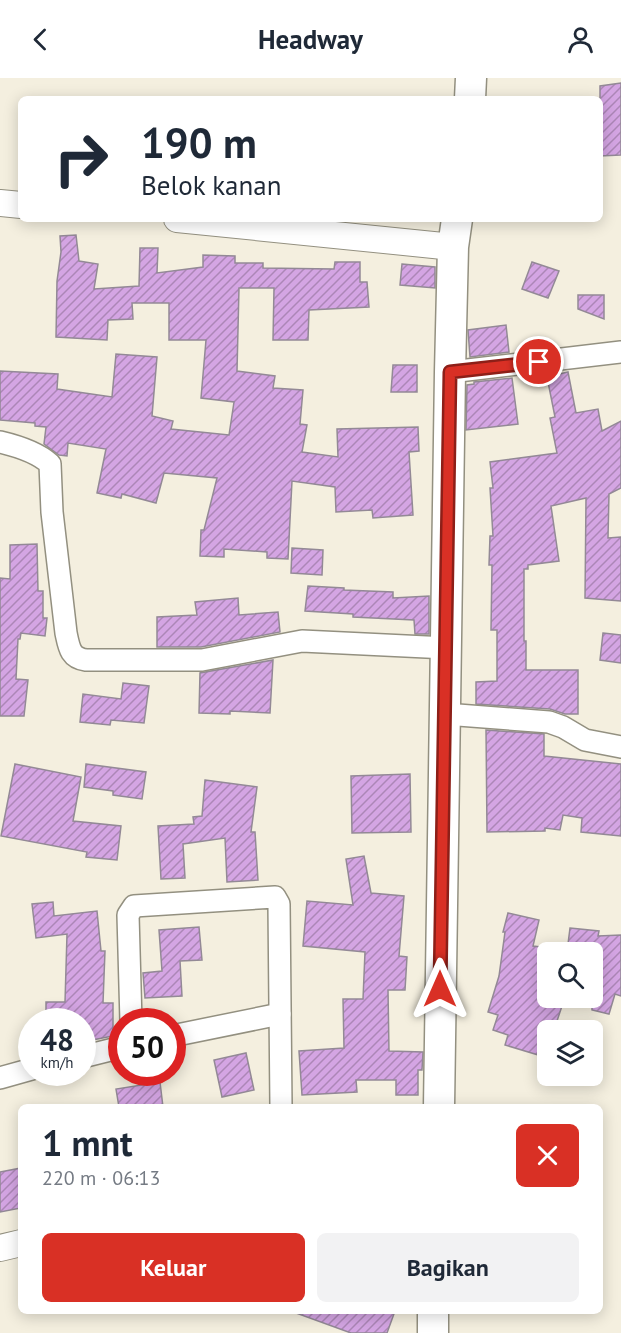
<!DOCTYPE html>
<html lang="id">
<head>
<meta charset="utf-8">
<style>
  body { margin:0; font-family:"PT Sans",sans-serif; background:#f2f2f3; color:#1f2937; height:100vh; display:flex; flex-direction:column; font-size:22px; white-space:nowrap }
  * { box-sizing:border-box; margin:0 }
  p { font-size:20px; color:#747a83 }
  .icon { flex:none; width:33px; height:33px; fill:none; stroke:currentColor; stroke-width:2; stroke-linecap:round; stroke-linejoin:round }
  .map { position:relative; flex:1; overflow:hidden }
  .panel { position:absolute; left:18px; top:1026px; width:585px; height:210px; display:flex; flex-direction:column; background:#fff; border-radius:9px; box-shadow:0 3px 15px #0003 }
  .panel>* { flex:none }
  .hud { position:absolute; left:18px; top:18px; width:585px; height:126px; border-radius:9px; box-shadow:0 3px 15px #0003; background:#fff; color:#1f2937; overflow:hidden }
  .fabs { position:absolute; left:537px; top:864px; display:grid; gap:12px }
  .fabs a { display:grid; place-items:center; width:66px; height:66px; border-radius:9px; background:#fff; box-shadow:0 3px 15px #0003; font-size:30px }
  .speed { position:absolute; left:18px; top:930px; display:flex; gap:12px; font-size:30px; font-weight:700; text-align:center }
  .speed>* { display:grid; place-content:center; width:78px; height:78px; border-radius:50%; background:#fff; box-shadow:0 3px 15px #0003; line-height:1 }
  .speed small { font-size:15px; font-weight:400 }
  .speed .limit { border:9px solid #d22; background:#fff; color:#111 }
  .pin { position:absolute; display:grid; place-items:center; width:51px; height:51px; color:#fff; margin:-26px; border:3px solid #fff; border-radius:50%; box-shadow:0 2px 6px #0007 }
  .me { position:absolute; width:66px; margin:-33px; rotate:0deg; stroke-linejoin:round; filter:drop-shadow(0 0 4px #0008) }
  .turn { display:flex; align-items:center; gap:21px; height:126px; padding:0 24px; font-size:27px }
  .turn .icon { width:78px; height:78px; stroke-width:2.5 }
  .turn b { display:block; font-size:42px; line-height:51px }
  .round { display:grid; place-items:center; flex:none; width:63px; height:63px; border-radius:9px; background:#f2f2f3 }
  .headline { display:flex; align-items:center; justify-content:space-between; height:102px; padding:0 24px }
  h1 { font-size:36px; font-weight:800; line-height:45px }
  .button { display:flex; gap:12px; margin-top:auto; padding:12px 24px }
  .button a { flex:1; height:69px; border-radius:9px; background:#d93025; color:#fff; font-size:24px; font-weight:800; line-height:69px; text-align:center }
  .button a+a { background:#f2f2f3; color:#1f2937 }
  header { display:flex; justify-content:space-between; align-items:center; height:78px; padding:0 24px; background:#fff; font-size:27px; font-weight:800 }
  .map>svg:first-child { display:block }
  .building { fill:url(#building-hatch); stroke:#938996; stroke-width:1.5 }
  .lines { fill:none; stroke-linecap:round; stroke-linejoin:round }
  .minor-casing { stroke:#939080; stroke-width:24 }
  .tertiary-casing { stroke:#939080; stroke-width:28 }
  .secondary-casing { stroke:#939080; stroke-width:33 }
  .minor { stroke:#fff; stroke-width:21 }
  .tertiary { stroke:#fff; stroke-width:26 }
  .secondary { stroke:#fff; stroke-width:30 }
  .route-casing { stroke:#8d1f18; stroke-width:15 }
  .route { stroke:#d93025; stroke-width:10 }
</style>
</head>
<body>
<header><svg class="icon" aria-label="back" viewBox="0 0 24 24"><path d="M15 5l-7 7 7 7"/></svg>Headway<svg class="icon" aria-label="person" viewBox="0 0 24 24"><circle cx="12" cy="8" r="4"/><path d="M4 21q1-7 8-7t8 7"/></svg></header>
<div class="map">
<svg width="621" height="1255" viewBox="0 0 621 1255">
  <defs>
    <pattern id="building-hatch" width="6" height="6" patternUnits="userSpaceOnUse" patternTransform="scale(1.5)"><rect width="6" height="6" fill="#d4a5e3"/><path d="M-1 1l2-2M0 6l6-6M5 7l2-2" fill="none" stroke="#ac86b7"/></pattern>
  </defs>
  <rect width="100%" height="100%" fill="#f4efdf"/>
  <g class="building">
    <polygon points="621,5 621,77 600,78 600,8"/>
    <polygon points="76,157 79,183 98,186 94,211 139,208 140,170 158,170 157,195 203,189 203,177 235,178 235,185 263,185 263,190 334,191 335,184 360,184 360,204 367,204 369,229 309,232 308,262 273,262 274,210 239,210 237,293 275,298 273,310 303,312 300,346 307,347 302,374 338,379 337,351 418,349 419,373 409,374 413,437 373,440 372,432 336,434 335,409 292,403 288,481 267,480 267,474 224,471 224,479 200,478 201,452 204,452 217,400 164,395 156,425 122,416 121,420 97,415 106,371 68,365 67,378 59,377 44,366 46,349 35,348 35,345 0,342 0,293 58,296 57,311 112,319 116,276 157,279 152,338 173,343 171,351 229,357 234,324 201,320 206,262 169,262 169,225 132,225 133,241 108,242 107,262 56,259 57,203 61,174 60,158"/>
    <polygon points="532,184 559,193 548,220 522,211"/>
    <polygon points="402,186 435,189 435,210 400,207"/>
    <polygon points="578,217 604,217 604,241 578,231"/>
    <polygon points="506,247 509,274 470,279 468,252"/>
    <polygon points="393,287 417,287 417,314 391,314"/>
    <polygon points="568,294 576,335 598,331 602,353 621,343 621,410 609,416 608,460 621,459 621,523 585,520 586,420 551,428 559,483 528,487 528,491 524,491 524,563 526,563 526,592 578,592 578,636 565,636 550,631 476,626 476,604 497,603 497,552 491,552 492,487 489,487 490,458 493,458 490,410 493,410 490,384 557,375 550,340 555,339 547,299"/>
    <polygon points="512,300 518,346 466,352 467,307 474,306 474,304"/>
    <polygon points="37,466 38,513 43,513 43,540 47,540 45,558 21,555 20,561 18,561 16,601 28,602 24,638 0,638 0,500 10,501 10,467"/>
    <polygon points="292,470 323,472 322,497 291,495"/>
    <polygon points="308,508 344,510 344,512 393,514 393,520 429,518 429,556 415,556 414,542 353,539 353,536 305,533"/>
    <polygon points="238,520 239,537 278,534 280,554 201,569 157,569 157,539 197,537 195,524"/>
    <polygon points="603,555 621,557 621,585 600,582"/>
    <polygon points="273,582 270,635 230,633 230,636 199,635 200,595"/>
    <polygon points="123,605 149,608 144,645 111,642 110,647 80,644 83,616 121,621"/>
    <polygon points="486,652 544,656 544,678 621,686 621,758 581,754 582,740 563,737 560,752 545,750 545,753 487,754"/>
    <polygon points="15,686 81,699 73,743 121,748 117,782 86,779 87,774 1,758"/>
    <polygon points="86,686 146,694 142,721 113,717 113,713 84,709"/>
    <polygon points="410,696 411,754 352,755 351,698"/>
    <polygon points="205,702 257,709 251,754 255,754 258,802 227,804 225,760 183,766 185,800 161,801 158,748 194,746 193,739 202,738"/>
    <polygon points="364,778 371,815 404,818 399,878 407,879 405,912 388,912 389,973 423,974 422,992 418,992 418,1017 396,1017 396,1002 356,1002 357,1014 302,1017 299,973 344,970 343,921 363,921 365,874 303,868 307,823 353,827 346,781"/>
    <polygon points="53,824 54,838 97,833 101,873 105,873 103,925 113,925 113,958 82,964 82,944 46,944 46,924 65,924 67,856 36,860 32,826"/>
    <polygon points="508,835 539,842 533,868 549,870 543,919 563,925 554,952 548,952 548,980 505,967 508,957 493,952 498,937 488,934 499,898 505,854 503,854"/>
    <polygon points="199,849 202,882 180,883 182,918 145,920 143,895 162,893 159,852"/>
    <polygon points="570,850 599,853 598,858 621,857 621,918 615,916 609,936 592,932 592,874 567,874"/>
    <polygon points="246,975 254,1012 222,1019 214,982"/>
    <polygon points="160,1004 163,1029 119,1029 116,1011"/>
    <polygon points="21,1090 21,1130 0,1134 0,1094"/>
    <polygon points="296,1233 395,1233 387,1255 351,1255 296,1235"/>
  </g>
  <g class="lines">
    <defs>
      <g id="minor">
        <polyline points="450,294 621,274"/>
        <path d="M 0,364 C 17,368 37,374 50,386 L 52,434 L 66,555 C 69,569 70,580 86,582 L 202,582 L 302,563 L 447,570"/>
        <polyline points="445,636 549,644 563,649 585,662 621,669"/>
        <polyline points="131,944 128,837 134,828 275,819 279,826 281,1029"/>
        <polyline points="172,958 280,936"/>
        <polyline points="82,979 122,969"/>
        <polyline points="0,1000 32,991"/>
      </g>
      <g id="tertiary">
        <polyline points="0,125 21,127"/>
        <polyline points="177,141 453,169"/>
        <polyline points="0,1170 21,1165"/>
      </g>
      <g id="secondary">
        <polyline points="470,21 471,0"/>
        <polyline points="439,1029 450,294 453,169 457,141"/>
        <polyline points="433,1255 433,1233"/>
      </g>
    </defs>
    <use href="#minor" class="minor-casing"/>
    <use href="#tertiary" class="tertiary-casing"/>
    <use href="#secondary" class="secondary-casing"/>
    <use href="#minor" class="minor"/>
    <use href="#tertiary" class="tertiary"/>
    <use href="#secondary" class="secondary"/>
  </g>
  <g class="lines">
    <defs>
      <polyline id="route" points="440,911 450,294 539,284"/>
    </defs>
    <use href="#route" class="route-casing"/>
    <use href="#route" class="route"/>
  </g>
</svg>
<div class="fabs">
<a><svg class="icon" aria-label="search" viewBox="0 0 24 24"><circle cx="10" cy="10" r="6"/><path d="M15 15l6 6"/></svg></a>
<a><svg class="icon" aria-label="layers" viewBox="0 0 24 24"><path d="M12 4l9 5-9 5-9-5zM3 14l9 5 9-5"/></svg></a>
</div>
<div class="speed"><div>48<small>km/h</small></div><div class="limit">50</div></div>
<div class="pin" style="left:539px;top:284px;background:#d93025"><svg class="icon" aria-label="arrive" viewBox="0 0 24 24"><path d="M6 21V4h12l-3 4 3 4H6"/></svg></div>
<svg class="me" style="left:440px;top:911px" viewBox="-20 -20 40 40"><path d="M0-17L14 15 0 8-14 15z" fill="#d93025" stroke="#fff" stroke-width="4"/></svg>
<div class="hud">
<div class="turn"><svg class="icon" aria-label="right" viewBox="0 0 24 24"><path d="M7 20v-9h11M14 6l5 5-5 5"/></svg><div><b>190 m</b>Belok kanan</div></div>
</div>
<section class="panel">
<div class="headline"><div><h1>1 mnt</h1><p>220 m · 06:13</p></div><a class="round" style="background:#d93025;color:#fff"><svg class="icon" aria-label="close" viewBox="0 0 24 24"><path d="M6 6l12 12M18 6L6 18"/></svg></a></div>
<div class="button"><a>Keluar</a><a>Bagikan</a></div>
</section>
</div>
</body>
</html>
